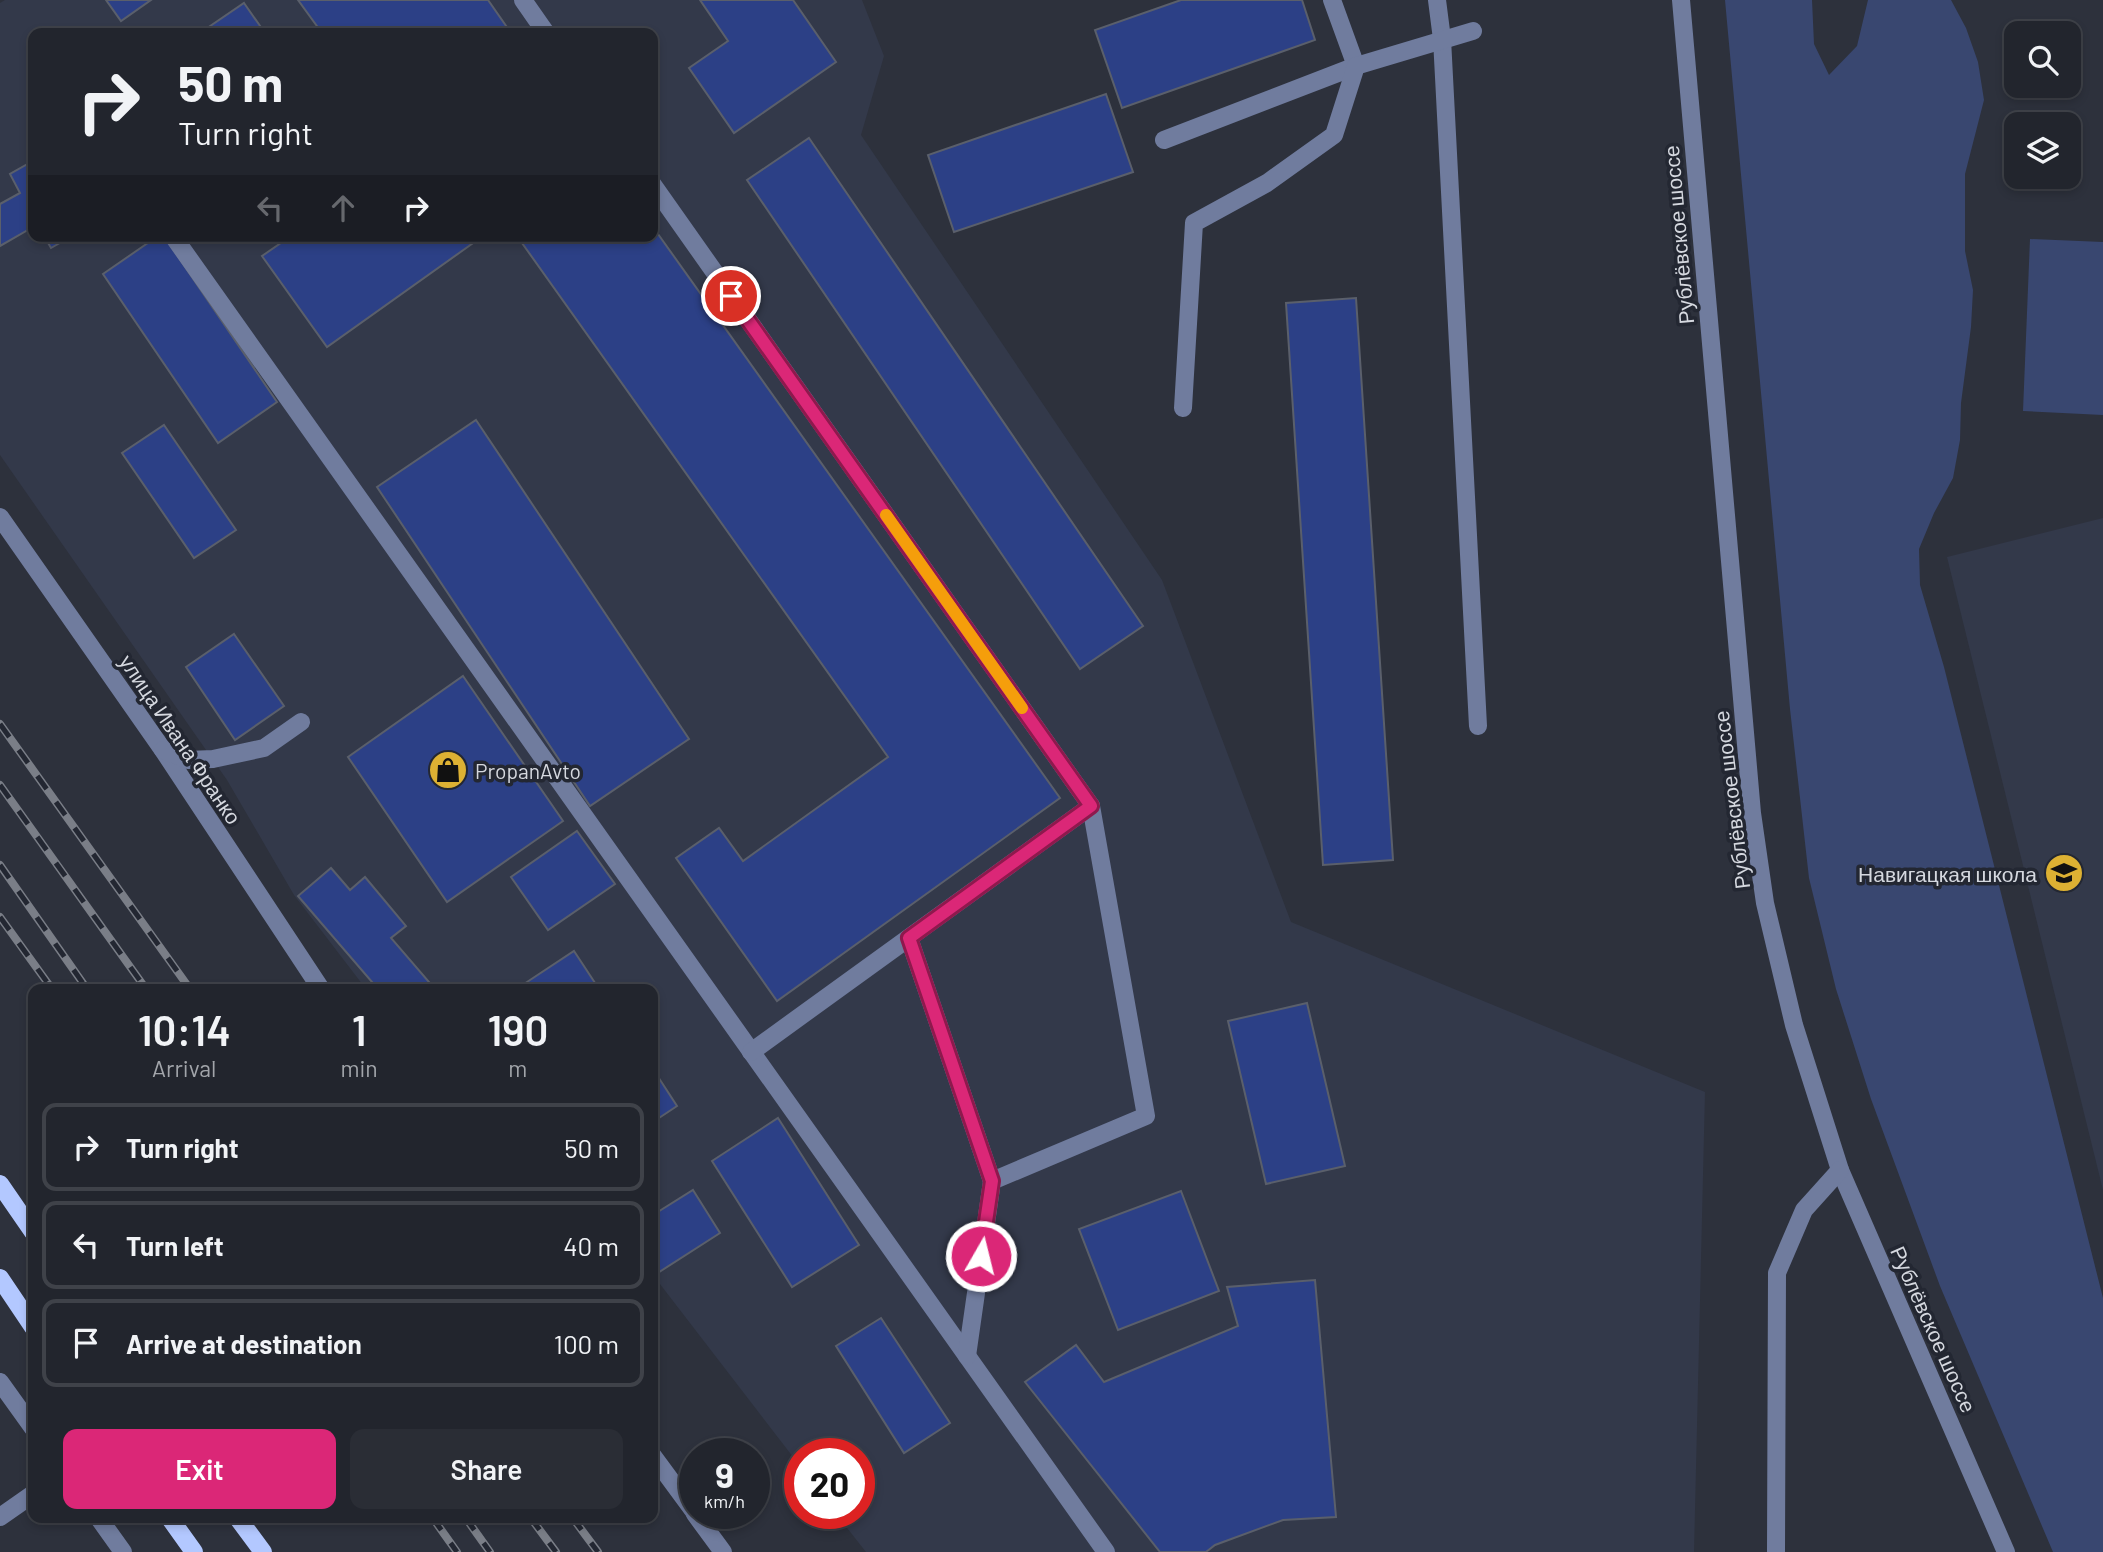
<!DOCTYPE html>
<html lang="en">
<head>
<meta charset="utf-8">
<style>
  body { margin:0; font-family:Barlow,sans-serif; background:#2a2d35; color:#f1f3f6; height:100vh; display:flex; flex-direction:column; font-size:26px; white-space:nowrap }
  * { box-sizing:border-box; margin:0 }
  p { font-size:23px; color:#a2a5aa }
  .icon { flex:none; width:38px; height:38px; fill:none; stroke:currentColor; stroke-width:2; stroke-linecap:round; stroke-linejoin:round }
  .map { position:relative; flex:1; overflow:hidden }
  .sheet { position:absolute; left:28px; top:984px; width:630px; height:539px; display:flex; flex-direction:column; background:#22252d; border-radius:14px; box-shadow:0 4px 10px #0003,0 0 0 2px #3f4249 }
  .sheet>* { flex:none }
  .banner { position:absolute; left:28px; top:28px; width:630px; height:214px; border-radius:14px; box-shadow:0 4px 10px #0003,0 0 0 2px #3f4249; background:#22252d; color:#f1f3f6; overflow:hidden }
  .tools { position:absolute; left:2004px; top:21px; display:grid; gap:14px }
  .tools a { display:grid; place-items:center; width:77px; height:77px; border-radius:14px; background:#22252d; box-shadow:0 4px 10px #0003,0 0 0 2px #3f4249; font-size:35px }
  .speed { position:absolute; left:679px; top:1438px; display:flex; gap:14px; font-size:35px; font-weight:700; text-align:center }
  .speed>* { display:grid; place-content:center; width:91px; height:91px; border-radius:50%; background:#22252d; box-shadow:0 4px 10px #0003,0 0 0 2px #3f4249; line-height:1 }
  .speed small { font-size:18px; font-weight:400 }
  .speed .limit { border:10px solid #d22; background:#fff; color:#111 }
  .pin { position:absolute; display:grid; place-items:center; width:60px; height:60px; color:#fff; margin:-30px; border:4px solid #fff; border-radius:50%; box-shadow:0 2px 7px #0007 }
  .me { position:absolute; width:77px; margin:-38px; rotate:8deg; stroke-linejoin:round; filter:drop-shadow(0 0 5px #0008) }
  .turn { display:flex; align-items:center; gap:24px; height:147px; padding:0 35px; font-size:32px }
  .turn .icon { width:91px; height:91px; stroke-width:2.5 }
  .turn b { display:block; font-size:49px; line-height:60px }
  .lanes { display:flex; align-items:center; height:66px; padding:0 35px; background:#0003; justify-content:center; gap:35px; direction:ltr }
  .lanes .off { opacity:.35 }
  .eta { display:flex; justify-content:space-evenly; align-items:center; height:119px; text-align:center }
  .eta b { font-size:42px; font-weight:600; line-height:49px }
  .action { display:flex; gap:14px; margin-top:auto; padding:14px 35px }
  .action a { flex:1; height:80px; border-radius:14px; background:#db2777; color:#fff; font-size:28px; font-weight:600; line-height:80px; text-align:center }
  .action a+a { background:#2a2d35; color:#f1f3f6 }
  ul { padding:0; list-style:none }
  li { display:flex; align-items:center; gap:21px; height:88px; margin:0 14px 10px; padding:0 21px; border:4px solid #3f4249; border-radius:14px }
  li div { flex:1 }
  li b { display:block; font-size:26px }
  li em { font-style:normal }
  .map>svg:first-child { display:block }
  .built { fill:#33394a; fill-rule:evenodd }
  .green { fill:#394770 }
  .building { fill:#2c4086; stroke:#5a5f6b; stroke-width:2 }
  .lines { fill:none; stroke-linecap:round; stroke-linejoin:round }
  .minor { stroke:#707c9e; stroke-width:18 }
  .major { stroke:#b3c8ff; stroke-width:18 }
  .rail-casing { stroke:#7a7e87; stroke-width:8 }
  .rail { stroke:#232732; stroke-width:5; stroke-dasharray:16; stroke-linecap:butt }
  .route-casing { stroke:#8e194d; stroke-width:18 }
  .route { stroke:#db2777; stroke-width:12 }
  .slow { stroke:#f59e0b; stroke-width:12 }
  .labels { text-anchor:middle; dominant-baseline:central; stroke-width:7; stroke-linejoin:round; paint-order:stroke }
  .street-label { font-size:21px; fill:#d5d8df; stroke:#232732 }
  .poi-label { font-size:21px; fill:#d5d8df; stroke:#232732; text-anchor:start }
</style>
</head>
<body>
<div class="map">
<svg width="2103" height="1552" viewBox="0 0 2103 1552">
  <rect width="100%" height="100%" fill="#2d313c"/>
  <g class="built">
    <path d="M 5,0 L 862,0 L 884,56 L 861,135 L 1162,580 L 1291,922 L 1705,1092 L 1694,1552 L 866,1552 L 836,1514 L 859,1514 L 859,1454 L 800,1454 L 800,1466 L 653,1275 L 653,989 L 366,989 L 294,895 L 227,780 L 0,455 L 0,3 ZM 33,33 L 653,33 L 653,236 L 33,236 Z"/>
    <polygon points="2103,518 2103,1190 1947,557"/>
  </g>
  <g class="green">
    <polygon points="1725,0 1812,0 1814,44 1829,75 1857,46 1868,0 1951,0 1966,28 1978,62 1984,100 1965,174 1965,251 1973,290 1971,327 1961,403 1960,440 1953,478 1934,513 1919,549 1920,585 1944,667 2103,1298 2103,1552 2053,1552 1940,1286 1871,1099 1836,989 1809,878 1790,709"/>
    <polygon points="2030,239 2103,242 2103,415 2023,411"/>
  </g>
  <g class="building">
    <polygon points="106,0 151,0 121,21"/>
    <polygon points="298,0 488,0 511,33 322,33"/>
    <polygon points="700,0 793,0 836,62 734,133 689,68 728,41"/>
    <polygon points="1181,0 1302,0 1315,40 1122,108 1095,30"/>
    <polygon points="244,3 265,33 200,33"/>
    <polygon points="1106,94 1133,172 954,232 928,155"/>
    <polygon points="809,138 1143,626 1080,669 747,180"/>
    <polygon points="33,161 33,227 0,246 0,204 20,193 10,174"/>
    <polygon points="653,227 1060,798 777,1001 676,858 719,828 743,861 888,757 517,236 653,236"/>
    <polygon points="44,236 72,236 51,248"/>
    <polygon points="158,236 164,236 277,402 218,443 103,274"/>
    <polygon points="291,236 483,236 327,347 262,256"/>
    <polygon points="1356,298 1393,860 1323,865 1286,303"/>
    <polygon points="476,420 689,739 590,806 377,487"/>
    <polygon points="164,425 236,530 194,558 122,453"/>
    <polygon points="234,634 284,706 235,740 186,667"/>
    <polygon points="463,676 563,821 447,902 348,757"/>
    <polygon points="577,831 615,884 548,930 511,877"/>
    <polygon points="331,868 350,890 365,877 406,926 391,938 435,989 378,989 298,896"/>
    <polygon points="574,951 599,989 527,989 524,984"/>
    <polygon points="1307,1003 1345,1166 1266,1184 1228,1021"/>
    <polygon points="653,1069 677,1106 653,1122"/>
    <polygon points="778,1118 859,1245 792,1287 712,1161"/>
    <polygon points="693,1190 720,1233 653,1276 653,1215"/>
    <polygon points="1181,1191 1219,1291 1118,1330 1079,1229"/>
    <polygon points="1315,1280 1336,1517 1283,1520 1215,1545 1206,1552 1160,1552 1025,1382 1076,1345 1104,1382 1238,1326 1227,1287"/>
    <polygon points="881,1318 950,1423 904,1453 836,1346"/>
  </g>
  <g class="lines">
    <g class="minor">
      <polyline points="523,0 546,33"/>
      <polyline points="1437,0 1442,39 1478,726"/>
      <polyline points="1681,0 1752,813 1765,903 1794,1025 1840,1170 2006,1552"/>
      <polyline points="1164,140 1356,66 1332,0"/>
      <polyline points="653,185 1091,806"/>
      <polyline points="173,236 1106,1552"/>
      <polyline points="1183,408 1194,223 1267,183 1334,135 1356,66 1473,31"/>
      <polyline points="0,517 163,750 321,989"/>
      <polyline points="163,750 188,760 213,759 264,748 301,722"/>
      <polyline points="909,938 992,1181"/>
      <polyline points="751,1052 1091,806 1146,1116 992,1181 967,1356"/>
      <polyline points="0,1382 33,1428"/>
      <polyline points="653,1456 695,1513"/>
      <polyline points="695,1514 723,1552"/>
      <polyline points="0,1517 33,1494"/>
      <polyline points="98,1517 123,1552"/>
      <polyline points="1776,1552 1777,1273 1804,1210 1840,1170"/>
    </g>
    <g class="major">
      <polyline points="0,1184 33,1232"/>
      <polyline points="0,1278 33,1327"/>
      <polyline points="169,1517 194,1552"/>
      <polyline points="237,1517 263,1552"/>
    </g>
    <defs>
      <g id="rail">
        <polyline points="0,724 190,989"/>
        <polyline points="0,785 146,989"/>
        <polyline points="0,865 87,989"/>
        <polyline points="0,917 52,989"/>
        <polyline points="432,1517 457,1552"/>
        <polyline points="465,1517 490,1552"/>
        <polyline points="530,1517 556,1552"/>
        <polyline points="572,1517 598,1552"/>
      </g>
    </defs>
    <use href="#rail" class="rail-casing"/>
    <use href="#rail" class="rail"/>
  </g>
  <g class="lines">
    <defs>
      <polyline id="route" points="731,296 1091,806 909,938 992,1181 981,1256"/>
    </defs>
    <use href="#route" class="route-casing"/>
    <use href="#route" class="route"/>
    <polyline class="slow" points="886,515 1022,708"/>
  </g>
  <defs>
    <symbol id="shop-disc" viewBox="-11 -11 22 22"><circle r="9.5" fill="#ddb133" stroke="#232732"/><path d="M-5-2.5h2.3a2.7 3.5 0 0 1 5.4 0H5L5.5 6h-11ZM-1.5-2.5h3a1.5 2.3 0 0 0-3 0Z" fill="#111"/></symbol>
    <symbol id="school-disc" viewBox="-11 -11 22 22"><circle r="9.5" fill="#ddb133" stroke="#232732"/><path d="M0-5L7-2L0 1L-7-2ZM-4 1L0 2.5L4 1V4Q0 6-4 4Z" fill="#111"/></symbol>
  </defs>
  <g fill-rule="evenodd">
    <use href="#shop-disc" x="426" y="748" width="44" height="44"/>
    <use href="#school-disc" x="2042" y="851" width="44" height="44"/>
  </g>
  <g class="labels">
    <g class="street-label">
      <text transform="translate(1678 235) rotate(-95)">Рублёвское шоссе</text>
      <text transform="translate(181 739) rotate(56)">улица Ивана Франко</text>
      <text transform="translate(1731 800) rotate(-97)">Рублёвское шоссе</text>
      <text transform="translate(1934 1329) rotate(66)">Рублёвское шоссе</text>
    </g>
    <g class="poi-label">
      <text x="475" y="770">PropanAvto</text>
      <text x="2037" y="873" text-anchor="end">Навигацкая школа</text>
    </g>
  </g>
</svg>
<div class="tools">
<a><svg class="icon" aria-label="search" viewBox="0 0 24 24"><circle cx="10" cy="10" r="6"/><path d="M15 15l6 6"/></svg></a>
<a><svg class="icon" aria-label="layers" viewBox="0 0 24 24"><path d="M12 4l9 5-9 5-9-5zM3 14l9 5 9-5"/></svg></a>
</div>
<div class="speed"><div>9<small>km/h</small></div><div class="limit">20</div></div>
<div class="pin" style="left:731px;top:296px;background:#d93025"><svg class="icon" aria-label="arrive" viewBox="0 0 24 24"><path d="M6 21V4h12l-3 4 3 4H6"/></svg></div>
<svg class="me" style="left:981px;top:1256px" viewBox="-20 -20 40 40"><circle r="17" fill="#db2777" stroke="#fff" stroke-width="3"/><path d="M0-11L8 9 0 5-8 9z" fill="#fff"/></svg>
<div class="banner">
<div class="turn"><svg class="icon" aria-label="right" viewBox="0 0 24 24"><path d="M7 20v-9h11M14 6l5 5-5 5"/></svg><div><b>50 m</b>Turn right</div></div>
<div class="lanes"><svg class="icon off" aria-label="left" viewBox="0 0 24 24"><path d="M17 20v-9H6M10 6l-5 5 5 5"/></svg><svg class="icon off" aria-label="ahead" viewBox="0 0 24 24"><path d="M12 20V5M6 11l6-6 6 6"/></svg><svg class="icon" aria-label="right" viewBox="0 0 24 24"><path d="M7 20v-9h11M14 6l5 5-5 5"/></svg></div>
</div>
<section class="sheet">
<div class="eta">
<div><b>10:14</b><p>Arrival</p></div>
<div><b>1</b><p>min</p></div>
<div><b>190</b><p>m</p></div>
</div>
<ul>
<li><svg class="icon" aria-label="right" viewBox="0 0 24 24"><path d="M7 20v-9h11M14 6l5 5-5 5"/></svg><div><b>Turn right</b></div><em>50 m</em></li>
<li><svg class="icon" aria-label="left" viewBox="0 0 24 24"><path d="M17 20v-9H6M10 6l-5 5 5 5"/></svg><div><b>Turn left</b></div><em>40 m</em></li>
<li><svg class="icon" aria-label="arrive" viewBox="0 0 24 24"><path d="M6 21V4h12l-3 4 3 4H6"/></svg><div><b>Arrive at destination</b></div><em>100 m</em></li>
</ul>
<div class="action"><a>Exit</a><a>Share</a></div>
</section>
</div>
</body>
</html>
